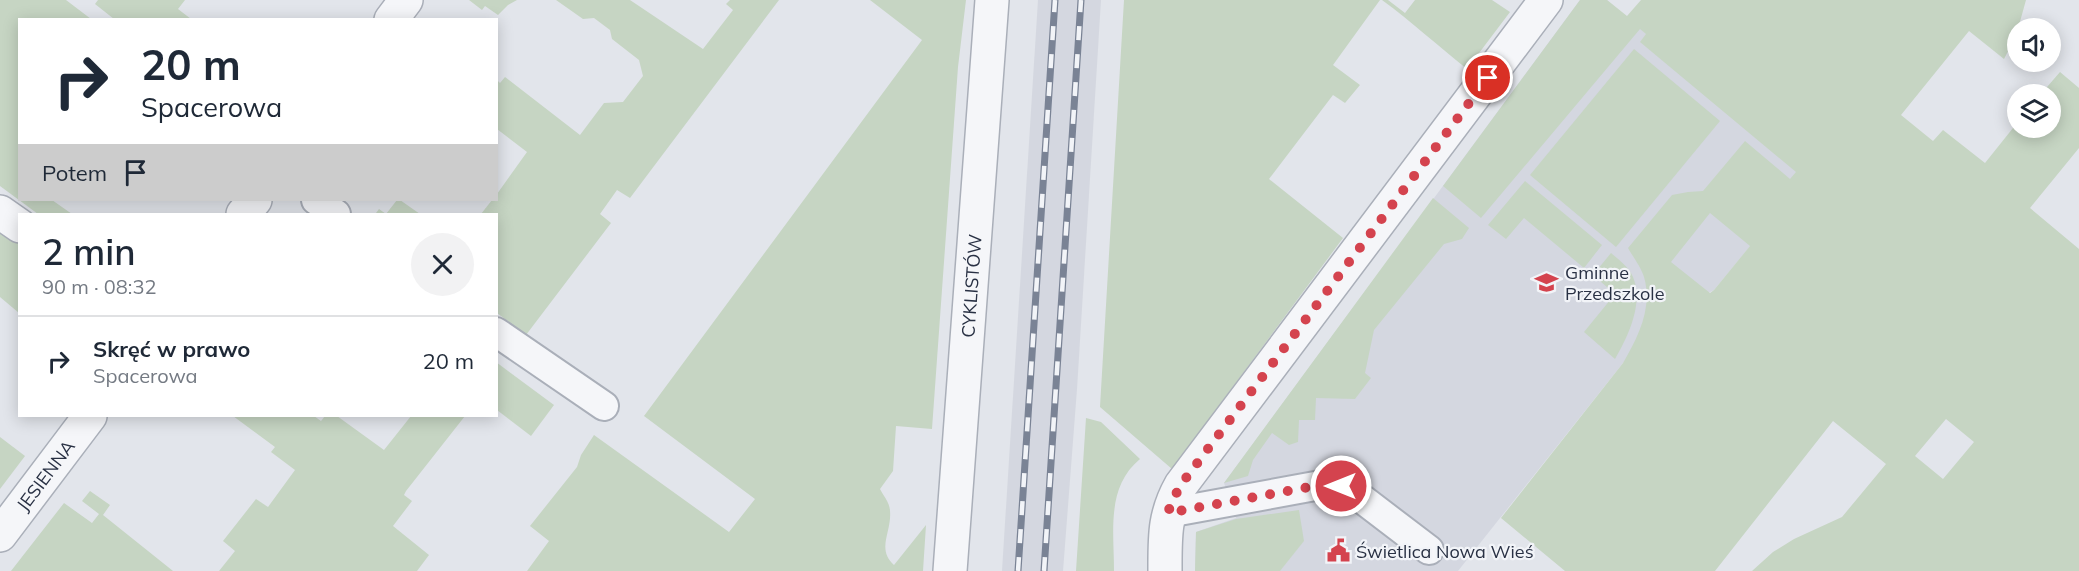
<!DOCTYPE html>
<html lang="pl">
<head>
<meta charset="utf-8">
<style>
  body { margin:0; font-family:Mulish,sans-serif; background:#f2f2f3; color:#1f2937; height:100vh; display:flex; flex-direction:column; font-size:22px; white-space:nowrap }
  * { box-sizing:border-box; margin:0 }
  p { font-size:20px; color:#747a83 }
  .icon { flex:none; width:33px; height:33px; fill:none; stroke:currentColor; stroke-width:2; stroke-linecap:round; stroke-linejoin:round }
  .map { position:relative; flex:1; overflow:hidden }
  .panel { position:absolute; left:18px; top:213px; width:480px; height:204px; display:flex; flex-direction:column; background:#fff; border-radius:0px; box-shadow:0 3px 15px #0003 }
  .panel>* { flex:none }
  .guide { position:absolute; left:18px; top:18px; width:480px; height:183px; border-radius:0px; box-shadow:0 3px 15px #0003; background:#fff; color:#1f2937; overflow:hidden }
  .fabs { position:absolute; left:2007px; top:18px; display:grid; gap:12px }
  .fabs a { display:grid; place-items:center; width:54px; height:54px; border-radius:50%; background:#fff; box-shadow:0 3px 15px #0003; font-size:30px }
  .pin { position:absolute; display:grid; place-items:center; width:51px; height:51px; color:#fff; margin:-26px; border:3px solid #fff; border-radius:50%; box-shadow:0 2px 6px #0007 }
  .me { position:absolute; width:66px; margin:-33px; rotate:270deg; stroke-linejoin:round; filter:drop-shadow(0 0 4px #0008) }
  .turn { display:flex; align-items:center; gap:21px; height:126px; padding:0 24px; font-size:27px }
  .turn .icon { width:78px; height:78px; stroke-width:2.5 }
  .turn b { display:block; font-size:42px; line-height:51px }
  .then { display:flex; align-items:center; height:57px; padding:0 24px; background:#0003; gap:12px; font-size:22px }
  .round { display:grid; place-items:center; flex:none; width:63px; height:63px; border-radius:32px; background:#f2f2f3 }
  .head { display:flex; align-items:center; justify-content:space-between; height:102px; padding:0 24px }
  h1 { font-size:36px; font-weight:600; line-height:45px }
  ul { padding:0; list-style:none }
  li { display:flex; align-items:center; gap:18px; height:90px; padding:0 24px; border-top:2px solid #e0e1e3 }
  li div { flex:1 }
  li b { display:block; font-size:22px }
  li em { font-style:normal }
  .map>svg:first-child { display:block }
  .built { fill:#d4d7e0 }
  .green { fill:#c6d5c3; fill-rule:evenodd }
  .lines { fill:none; stroke-linecap:round; stroke-linejoin:round }
  .lane-casing { stroke:#aaafb9; stroke-width:32 }
  .street-casing { stroke:#aaafb9; stroke-width:36 }
  .lane { stroke:#f5f6f9; stroke-width:28 }
  .street { stroke:#f5f6f9; stroke-width:33 }
  .rail-casing { stroke:#7a8395; stroke-width:7 }
  .rail { stroke:#f2f4f8; stroke-width:4.5; stroke-dasharray:14; stroke-linecap:butt }
  .route { stroke:#d4434e; stroke-width:10; stroke-dasharray:0 18 }
  .labels { text-anchor:middle; dominant-baseline:central; stroke-width:4.5; stroke-linejoin:round; paint-order:stroke }
  .poi-label { font-size:18px; fill:#293144; stroke:#f2f4f8; text-anchor:start }
  .street-label { font-size:18px; fill:#293144; stroke:#f2f4f8 }
</style>
</head>
<body>
<div class="map">
<svg width="2079" height="571" viewBox="0 0 2079 571">
  <rect width="100%" height="100%" fill="#e2e5eb"/>
  <g class="built">
    <polygon points="1038,0 1101,0 1077,389 1063,571 1002,571"/>
    <polygon points="1580,0 1607,0 1643,31 1814,169 1714,290 1666,315 1623,363 1458,571 1195,571 1196,532 1236,518 1224,483"/>
  </g>
  <g class="green">
    <polygon points="0,0 66,0 91,19 20,20 20,200 52,200 72,214 38,214 0,186"/>
    <polygon points="98,0 185,0 178,9 191,19 114,19 95,4"/>
    <polygon points="469,0 517,0 508,5 498,15 485,6 482,10"/>
    <polygon points="556,0 630,0 703,49 733,10 726,4 730,0 779,0 630,198 617,190 600,214 611,223 526,335 497,313 496,214 481,214 492,200 496,200 497,194 527,152 497,129 497,80 500,83 505,77 580,135 604,103 623,102 643,76 639,60 612,39 610,30 594,18 583,19"/>
    <path d="M 870,0 L 966,0 L 958,67 L 932,429 L 896,426 L 893,471 L 880,489 C 883,495 890,503 890,511 C 892,532 876,549 894,565 L 926,525 L 923,571 L 527,571 L 549,541 L 530,526 L 577,467 L 581,455 L 594,435 L 729,532 L 755,499 L 644,416 L 922,40 Z"/>
    <polygon points="1124,0 1380,0 1333,65 1360,85 1345,103 1333,95 1269,179 1343,238 1172,469 1100,407"/>
    <path d="M 1382,0 L 1388,0 L 1405,13 L 1415,0 L 1492,0 L 1510,12 L 1467,69 C 1438,46 1412,22 1382,0 Z"/>
    <path d="M 1580,0 L 1607,0 L 1627,16 L 1641,0 L 2026,0 L 2016,36 L 2004,59 L 1969,31 L 1901,115 L 1933,141 L 1943,130 L 1985,163 L 2017,123 L 2018,128 L 2050,128 L 2050,94 L 2041,94 L 2060,72 L 2079,88 L 2079,148 L 2030,208 L 2079,249 L 2079,571 L 1752,571 L 1773,552 L 1794,539 L 1842,517 L 1886,464 L 1833,421 L 1715,571 L 1565,571 L 1501,518 L 1623,363 C 1638,337 1653,308 1644,277 C 1641,267 1633,257 1628,248 L 1672,195 L 1688,192 L 1703,191 L 1745,141 L 1790,179 L 1796,172 L 1640,42 L 1646,34 L 1640,29 L 1481,218 L 1443,186 ZM 1710,213 L 1750,246 L 1714,290 L 1710,293 L 1671,262 ZM 1946,419 L 1974,442 L 1943,479 L 1915,456 Z"/>
    <polygon points="1634,49 1720,121 1616,247 1530,175"/>
    <polygon points="1525,181 1602,245 1584,268 1524,218 1506,239 1488,225"/>
    <polygon points="1433,198 1469,228 1462,239 1444,244 1374,330 1365,373 1371,378 1355,399 1316,398 1315,420 1299,420 1298,442 1289,445 1272,433 1253,460 1248,476 1224,483"/>
    <polygon points="397,200 400,200 420,214 377,214 376,213 379,209 386,214"/>
    <polygon points="0,227 19,242 19,313 0,297"/>
    <path d="M 1611,253 C 1619,260 1629,267 1633,277 C 1644,303 1628,337 1615,359 L 1584,332 L 1615,294 L 1593,275 Z"/>
    <polygon points="496,362 554,405 531,436 497,410"/>
    <polygon points="233,416 314,416 321,421 325,416 337,416 384,450 411,416 465,416 406,491 404,495 412,501 393,526 429,555 417,571 219,571 235,551 223,541 256,499 268,507 295,470 271,452 275,447"/>
    <path d="M 1086,418 L 1101,422 L 1140,459 C 1106,487 1114,531 1114,571 L 1076,571 Z"/>
    <polygon points="0,437 25,456 0,489"/>
    <polygon points="90,491 110,505 103,515 173,571 11,571 64,503 92,523 99,514 82,501"/>
    <polygon points="1299,510 1304,541 1280,571 1195,571 1196,532 1236,519"/>
  </g>
  <g class="lines">
    <defs>
      <g id="lane">
        <polyline points="316,200 336,214"/>
        <polyline points="496,332 604,406"/>
        <polyline points="1168,513 1326,484 1335,484 1349,489 1429,550"/>
      </g>
      <g id="street">
        <polyline points="391,20 406,0"/>
        <polyline points="0,212 20,226"/>
        <polyline points="243,214 255,200"/>
        <path id="s1" d="M 0,535 L 90,416"/>
        <path id="s2" d="M 950,571 L 992,0"/>
        <path d="M 1165,571 C 1165,537 1164,515 1181,485 L 1546,0"/>
      </g>
    </defs>
    <use href="#lane" class="lane-casing"/>
    <use href="#street" class="street-casing"/>
    <use href="#lane" class="lane"/>
    <use href="#street" class="street"/>
    <defs>
      <g id="rail">
        <polyline points="1018,571 1055,0"/>
        <polyline points="1044,571 1081,0"/>
      </g>
    </defs>
    <use href="#rail" class="rail-casing"/>
    <use href="#rail" class="rail"/>
  </g>
  <g class="lines">
    <polyline class="route" points="1341,486 1326,484 1168,513 1172,500 1186,478 1488,78"/>
  </g>
  <defs>
    <symbol id="school-bare" viewBox="-9 -9 18 18"><path d="M0-5L7-2L0 1L-7-2ZM-4 1L0 2.5L4 1V4Q0 6-4 4Z" fill="#d4434e" stroke="#f2f4f8" stroke-width="2.5" paint-order="stroke"/></symbol>
    <symbol id="civic-bare" viewBox="-9 -9 18 18"><path d="M-.6-6.5H3V-4.5H.6V-3L4-1V1h2V6H-6V1h2V-1L-.6-3ZM-1.2 2.5V6h2.4V2.5Z" fill="#d4434e" stroke="#f2f4f8" stroke-width="2.5" paint-order="stroke"/></symbol>
  </defs>
  <g fill-rule="evenodd">
    <use href="#school-bare" x="1530" y="266" width="33" height="33"/>
    <use href="#civic-bare" x="1322" y="534" width="33" height="33"/>
  </g>
  <g class="labels">
    <g class="poi-label">
      <text x="1565" y="272">Gminne<tspan x="1565" dy="21">Przedszkole</tspan></text>
      <text x="1356" y="551">Świetlica Nowa Wieś</text>
    </g>
    <g class="street-label">
      <text stroke="none"><textPath href="#s2" startOffset="286">CYKLISTÓW</textPath></text>
      <text stroke="none"><textPath href="#s1" startOffset="75">JESIENNA</textPath></text>
    </g>
  </g>
</svg>
<div class="fabs">
<a><svg class="icon" aria-label="sound" viewBox="0 0 24 24"><path d="M4 9h4l5-4v14l-5-4H4zM17 9q2 3 0 6"/></svg></a>
<a><svg class="icon" aria-label="layers" viewBox="0 0 24 24"><path d="M12 4l9 5-9 5-9-5zM3 14l9 5 9-5"/></svg></a>
</div>
<div class="pin" style="left:1488px;top:78px;background:#d93025"><svg class="icon" aria-label="arrive" viewBox="0 0 24 24"><path d="M6 21V4h12l-3 4 3 4H6"/></svg></div>
<svg class="me" style="left:1341px;top:486px" viewBox="-20 -20 40 40"><circle r="17" fill="#d4434e" stroke="#fff" stroke-width="3"/><path d="M0-11L8 9 0 5-8 9z" fill="#fff"/></svg>
<div class="guide">
<div class="turn"><svg class="icon" aria-label="right" viewBox="0 0 24 24"><path d="M7 20v-9h11M14 6l5 5-5 5"/></svg><div><b>20 m</b>Spacerowa</div></div>
<div class="then">Potem<svg class="icon" aria-label="arrive" viewBox="0 0 24 24"><path d="M6 21V4h12l-3 4 3 4H6"/></svg></div>
</div>
<section class="panel">
<div class="head"><div><h1>2 min</h1><p>90 m · 08:32</p></div><a class="round"><svg class="icon" aria-label="close" viewBox="0 0 24 24"><path d="M6 6l12 12M18 6L6 18"/></svg></a></div>
<ul>
<li><svg class="icon" aria-label="right" viewBox="0 0 24 24"><path d="M7 20v-9h11M14 6l5 5-5 5"/></svg><div><b>Skręć w prawo</b><p>Spacerowa</p></div><em>20 m</em></li>
</ul>
</section>
</div>
</body>
</html>
